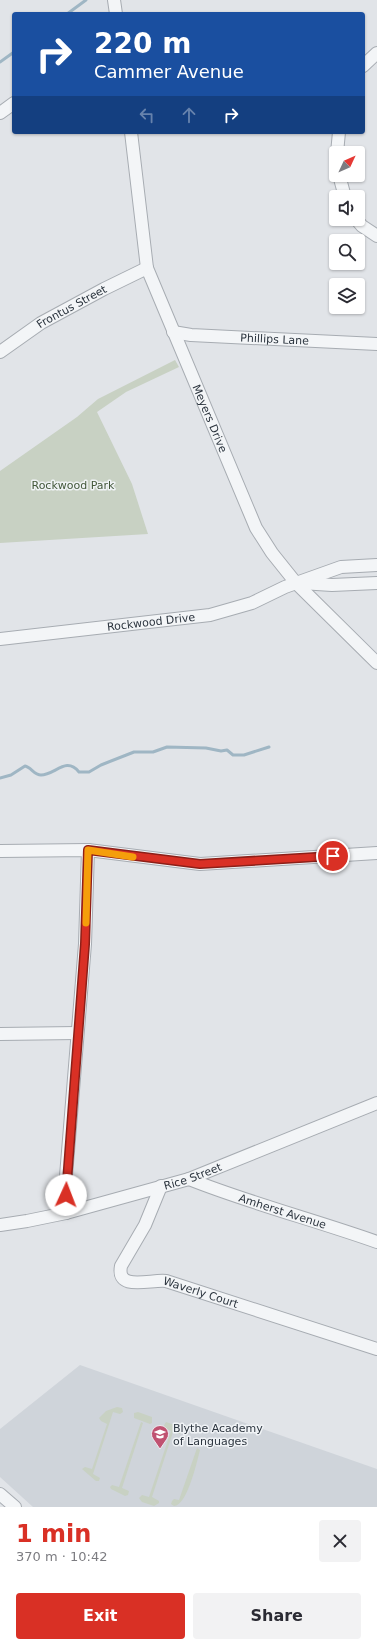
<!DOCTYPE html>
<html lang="en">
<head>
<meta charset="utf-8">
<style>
  body { margin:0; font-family:"DejaVu Sans",sans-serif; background:#f2f2f3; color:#2b2b33; height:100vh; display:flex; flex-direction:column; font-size:15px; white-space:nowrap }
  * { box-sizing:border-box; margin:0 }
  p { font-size:13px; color:#7c7c81 }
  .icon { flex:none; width:22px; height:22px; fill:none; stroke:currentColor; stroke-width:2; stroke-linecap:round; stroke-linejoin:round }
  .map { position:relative; height:1507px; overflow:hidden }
  .side { display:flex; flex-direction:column; background:#fff; flex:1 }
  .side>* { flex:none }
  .hud { position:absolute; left:12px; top:12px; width:353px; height:122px; border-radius:4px; box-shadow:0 1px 3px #0004; background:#1a4fa0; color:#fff; overflow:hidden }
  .needle { width:26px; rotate:46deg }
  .tools { position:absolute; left:329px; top:146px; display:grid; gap:8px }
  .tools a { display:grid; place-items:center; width:36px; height:36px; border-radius:4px; background:#fff; box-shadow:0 1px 3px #0004; font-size:20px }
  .pin { position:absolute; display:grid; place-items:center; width:34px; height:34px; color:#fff; margin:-17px; border:2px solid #fff; border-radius:50%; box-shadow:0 1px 4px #0007 }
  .me { position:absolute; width:44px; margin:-22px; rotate:2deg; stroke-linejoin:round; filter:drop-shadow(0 0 3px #0008) }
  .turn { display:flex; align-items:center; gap:14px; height:84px; padding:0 16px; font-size:18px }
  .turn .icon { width:52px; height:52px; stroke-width:2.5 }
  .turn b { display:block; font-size:28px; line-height:34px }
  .lanes { display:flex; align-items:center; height:38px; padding:0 16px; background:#0003; justify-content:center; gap:20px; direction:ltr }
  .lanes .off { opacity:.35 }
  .round { display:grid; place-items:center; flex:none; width:42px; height:42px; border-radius:4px; background:#f2f2f3 }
  .summary { display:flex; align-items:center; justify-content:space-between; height:68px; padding:0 16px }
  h1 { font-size:24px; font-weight:600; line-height:30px; color:#d93025 }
  .button { display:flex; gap:8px; margin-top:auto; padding:8px 16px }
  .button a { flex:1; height:46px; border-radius:4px; background:#d93025; color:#fff; font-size:16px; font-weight:600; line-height:46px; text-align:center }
  .button a+a { background:#f2f2f3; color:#2b2b33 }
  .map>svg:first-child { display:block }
  .built { fill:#cfd4da }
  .green { fill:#c8d1c3 }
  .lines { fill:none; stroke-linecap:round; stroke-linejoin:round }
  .stream { stroke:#9fb6c4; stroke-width:3 }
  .street-casing { stroke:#a7acb2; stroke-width:14 }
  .street { stroke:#f3f5f7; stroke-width:12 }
  .route-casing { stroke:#8d1f18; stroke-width:10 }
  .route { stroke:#d93025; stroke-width:7 }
  .slow { stroke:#f59e0b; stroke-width:7 }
  .labels { text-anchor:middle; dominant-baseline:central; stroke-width:3; stroke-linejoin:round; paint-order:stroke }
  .street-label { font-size:11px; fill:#2b343e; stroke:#f0f3f6 }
  .park-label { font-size:11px; fill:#43583a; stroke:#f0f3f6 }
  .poi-label { font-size:11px; fill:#2b343e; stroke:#f0f3f6; text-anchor:start }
</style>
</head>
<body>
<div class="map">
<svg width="377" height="1507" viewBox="0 0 377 1507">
  <rect width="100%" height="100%" fill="#e1e4e8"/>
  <polygon class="built" points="80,1365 377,1469 377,1507 33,1507 0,1477 0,1429"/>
  <g class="green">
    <polygon points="175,360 179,367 126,392 97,412 132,484 148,534 0,543 0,471 77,417 98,399"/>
    <polygon points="117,1407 122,1408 123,1412 120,1414 113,1412 93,1474 100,1478 99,1481 96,1481 82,1469 85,1467 92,1469 107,1424 101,1421 99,1418 106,1411"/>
    <polygon points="138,1412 152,1417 152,1423 150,1424 134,1418 134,1413"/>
    <polygon points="141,1422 143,1423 122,1488 129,1491 128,1495 125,1496 111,1489 110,1487 112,1485 119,1487"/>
    <polygon points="166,1422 181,1427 183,1431 180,1434 173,1432 152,1497 159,1501 159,1503 154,1506 142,1502 139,1498 142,1495 149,1497 171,1431 163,1427"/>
    <path d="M 197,1448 L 200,1450 C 197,1462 187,1506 174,1506 L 171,1504 L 172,1501 L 174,1499 L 179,1500 Z"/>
  </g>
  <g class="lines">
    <g class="stream">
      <polyline points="67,14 86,0"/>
      <polyline points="0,62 14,52"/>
      <path d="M 0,778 L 11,775 L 25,766 C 31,767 34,775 41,775 C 55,775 66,756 79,772 L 89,772 L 101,765 L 134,752 L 153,752 L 167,747 L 206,748 L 221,751 L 227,750 L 233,755 L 244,755 L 269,747"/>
    </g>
    <defs>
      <g id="street">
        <polyline points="114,0 116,14"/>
        <polyline points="363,66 377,53"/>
        <polyline points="0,113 14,103"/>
        <path id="s1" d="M 131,132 L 147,268 L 256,528 L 272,553 L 296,583 L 377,663"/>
        <polyline points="337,153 339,132"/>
        <polyline points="339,175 345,197"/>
        <polyline points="356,219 362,226 377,236"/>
        <path id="s2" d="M 173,332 L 191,335 L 377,344"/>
        <path id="s3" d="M 0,352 L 41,323 L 104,289 L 147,268"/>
        <polyline points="301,583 332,585 377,583"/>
        <path id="s4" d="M 0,639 L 210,615 L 252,603 L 285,587 L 341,567 L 377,565"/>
        <polyline points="0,851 88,850 200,864 377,853"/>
        <polyline points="0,1034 77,1033"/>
        <path id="s5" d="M 189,1179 C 249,1203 315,1220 377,1242"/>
        <path id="s6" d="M 161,1186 L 145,1225 L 121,1266 C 116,1292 151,1279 166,1281 L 377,1349"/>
        <polyline points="66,1213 65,1188 85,944 88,850"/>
        <path id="s7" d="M 0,1225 L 27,1221 L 66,1213 L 189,1179 L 377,1103"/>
        <polyline points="0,1494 15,1507"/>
      </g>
    </defs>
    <use href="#street" class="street-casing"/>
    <use href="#street" class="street"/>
  </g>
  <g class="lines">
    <defs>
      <polyline id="route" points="66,1195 85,944 88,850 200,864 333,856"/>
    </defs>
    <use href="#route" class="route-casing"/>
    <use href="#route" class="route"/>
    <polyline class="slow" points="86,923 88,850 133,857"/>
  </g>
  <defs>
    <symbol id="school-pin" viewBox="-11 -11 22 30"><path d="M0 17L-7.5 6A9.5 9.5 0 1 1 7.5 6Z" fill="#c05271" stroke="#f0f3f6"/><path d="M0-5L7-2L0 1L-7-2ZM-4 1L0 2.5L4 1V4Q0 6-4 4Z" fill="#fff"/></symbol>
  </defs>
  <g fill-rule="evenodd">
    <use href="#school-pin" x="150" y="1424" width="20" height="27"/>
  </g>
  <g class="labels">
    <g class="street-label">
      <text stroke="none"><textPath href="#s3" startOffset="85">Frontus Street</textPath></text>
      <text stroke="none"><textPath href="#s2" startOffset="102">Phillips Lane</textPath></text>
      <text stroke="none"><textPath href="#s1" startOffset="300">Meyers Drive</textPath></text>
      <text stroke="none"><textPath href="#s4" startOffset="152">Rockwood Drive</textPath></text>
      <text stroke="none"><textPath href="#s7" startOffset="199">Rice Street</textPath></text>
      <text stroke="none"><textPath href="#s5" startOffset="99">Amherst Avenue</textPath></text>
      <text stroke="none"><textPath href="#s6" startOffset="183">Waverly Court</textPath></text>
    </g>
    <g class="park-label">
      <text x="73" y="485">Rockwood Park</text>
    </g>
    <g class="poi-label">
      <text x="173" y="1428">Blythe Academy<tspan x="173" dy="13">of Languages</tspan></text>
    </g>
  </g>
</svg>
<div class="tools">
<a><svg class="needle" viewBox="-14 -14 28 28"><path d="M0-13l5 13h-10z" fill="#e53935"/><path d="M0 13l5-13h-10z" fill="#7c7c81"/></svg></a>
<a><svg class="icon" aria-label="sound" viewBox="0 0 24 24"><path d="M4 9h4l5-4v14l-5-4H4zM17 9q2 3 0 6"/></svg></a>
<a><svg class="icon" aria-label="search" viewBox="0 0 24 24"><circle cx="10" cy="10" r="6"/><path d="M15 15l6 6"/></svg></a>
<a><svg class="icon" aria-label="layers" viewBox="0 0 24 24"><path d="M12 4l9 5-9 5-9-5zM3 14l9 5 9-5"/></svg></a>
</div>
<div class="pin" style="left:333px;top:856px;background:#d93025"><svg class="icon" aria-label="arrive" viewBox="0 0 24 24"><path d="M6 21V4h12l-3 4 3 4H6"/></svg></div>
<svg class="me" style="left:66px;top:1195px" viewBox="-20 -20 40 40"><circle r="19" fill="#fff"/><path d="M0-13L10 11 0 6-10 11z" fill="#d93025"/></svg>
<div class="hud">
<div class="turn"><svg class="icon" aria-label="right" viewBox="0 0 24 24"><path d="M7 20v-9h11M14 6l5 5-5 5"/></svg><div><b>220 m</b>Cammer Avenue</div></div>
<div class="lanes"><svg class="icon off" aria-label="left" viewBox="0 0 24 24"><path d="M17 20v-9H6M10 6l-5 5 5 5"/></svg><svg class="icon off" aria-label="ahead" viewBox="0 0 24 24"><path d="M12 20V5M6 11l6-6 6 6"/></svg><svg class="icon" aria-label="right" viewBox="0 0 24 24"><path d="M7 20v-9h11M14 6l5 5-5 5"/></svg></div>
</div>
</div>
<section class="side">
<div class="summary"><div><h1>1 min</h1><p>370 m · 10:42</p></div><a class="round"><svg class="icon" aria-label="close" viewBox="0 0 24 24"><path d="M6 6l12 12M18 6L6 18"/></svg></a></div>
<div class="button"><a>Exit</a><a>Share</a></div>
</section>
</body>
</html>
